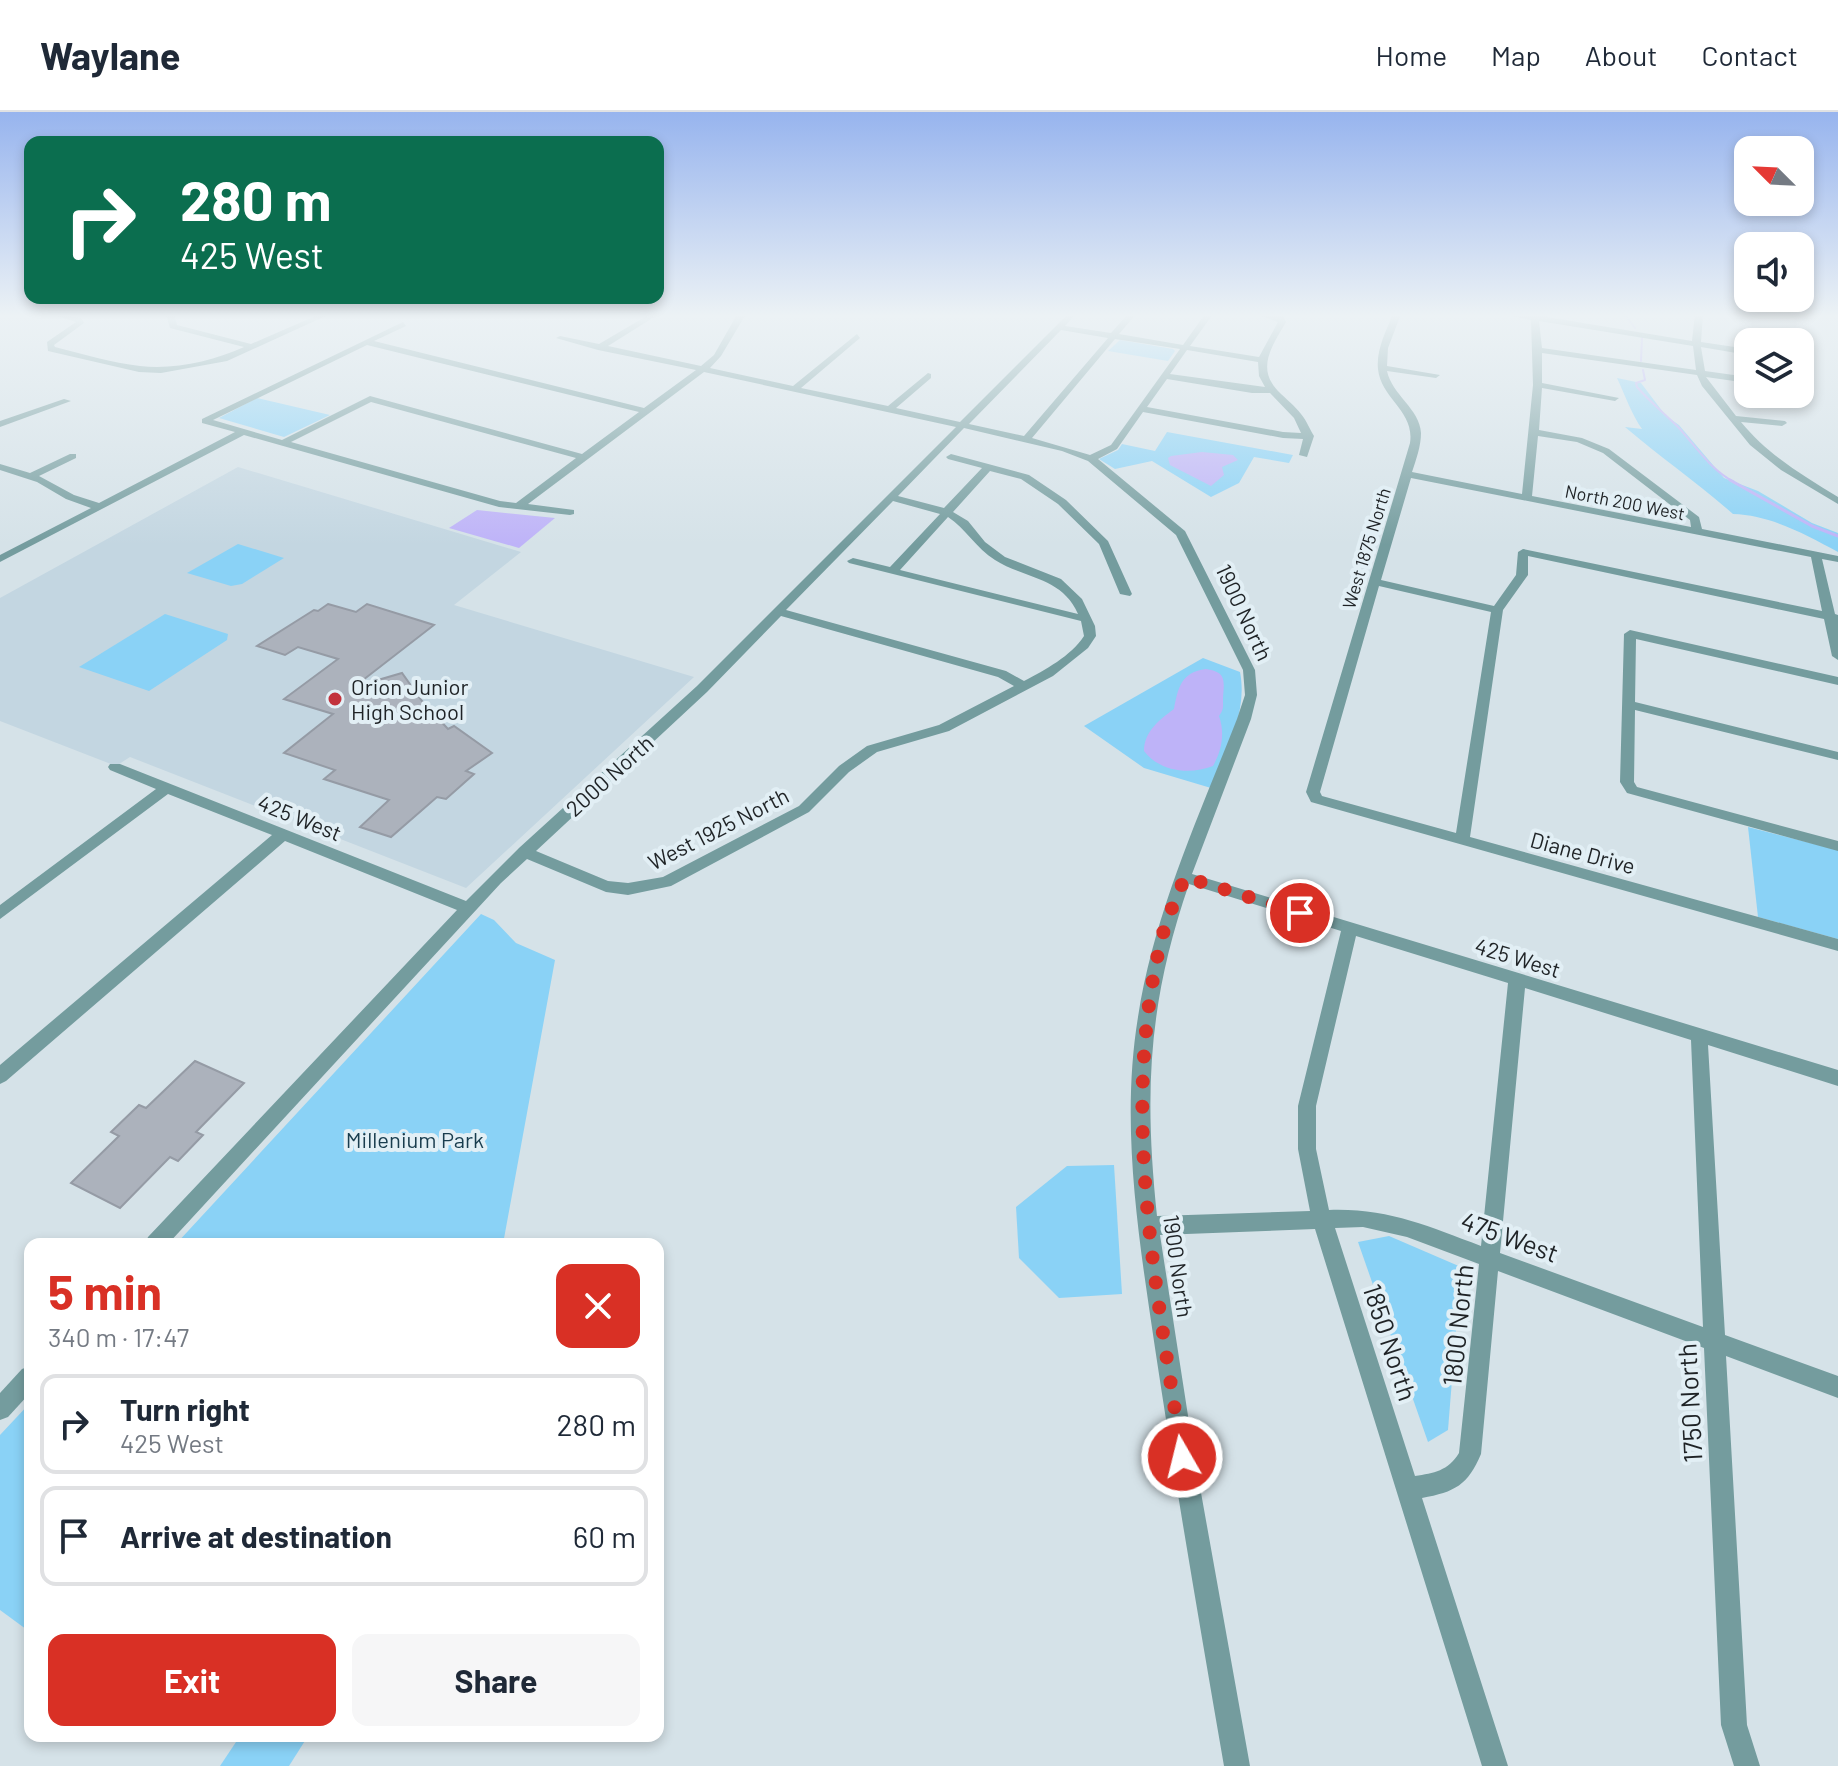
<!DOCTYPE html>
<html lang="en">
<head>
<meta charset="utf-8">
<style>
  body { margin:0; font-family:Barlow,sans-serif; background:#f6f6f7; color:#1f2937; height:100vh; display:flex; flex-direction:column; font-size:30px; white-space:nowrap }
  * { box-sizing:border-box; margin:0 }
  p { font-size:26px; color:#747a83 }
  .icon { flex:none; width:44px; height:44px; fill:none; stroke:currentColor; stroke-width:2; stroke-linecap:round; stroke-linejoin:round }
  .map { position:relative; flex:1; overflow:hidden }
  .sheet { position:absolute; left:24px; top:1126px; width:640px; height:504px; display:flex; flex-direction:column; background:#fff; border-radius:16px; box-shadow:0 4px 12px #0003 }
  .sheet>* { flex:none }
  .top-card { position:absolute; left:24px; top:24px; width:640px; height:168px; border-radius:16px; box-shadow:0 4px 12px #0003; background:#0b6e4f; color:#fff; overflow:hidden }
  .needle { width:52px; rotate:294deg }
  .tools { position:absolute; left:1734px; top:24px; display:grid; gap:16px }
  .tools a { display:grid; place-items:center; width:80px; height:80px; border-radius:16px; background:#fff; box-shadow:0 4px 12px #0003; font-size:40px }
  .pin { position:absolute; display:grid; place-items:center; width:68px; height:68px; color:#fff; margin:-34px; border:4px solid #fff; border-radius:50%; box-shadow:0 2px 8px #0007 }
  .me { position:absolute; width:88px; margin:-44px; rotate:352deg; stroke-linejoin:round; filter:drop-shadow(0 0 6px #0008) }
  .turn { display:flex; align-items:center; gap:28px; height:168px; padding:0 24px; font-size:36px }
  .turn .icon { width:104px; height:104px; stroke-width:2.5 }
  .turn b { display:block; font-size:56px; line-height:68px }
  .round { display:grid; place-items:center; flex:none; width:84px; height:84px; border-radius:16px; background:#f6f6f7 }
  .summary { display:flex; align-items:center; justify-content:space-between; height:136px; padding:0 24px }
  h1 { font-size:48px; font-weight:700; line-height:60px; color:#d93025 }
  .button { display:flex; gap:16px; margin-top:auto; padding:16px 24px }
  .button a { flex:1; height:92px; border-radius:16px; background:#d93025; color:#fff; font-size:32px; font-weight:700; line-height:92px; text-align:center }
  .button a+a { background:#f6f6f7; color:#1f2937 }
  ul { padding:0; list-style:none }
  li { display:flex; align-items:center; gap:24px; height:100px; margin:0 16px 12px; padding:0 8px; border:4px solid #e0e1e3; border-radius:16px }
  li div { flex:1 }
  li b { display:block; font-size:30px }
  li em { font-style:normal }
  header { display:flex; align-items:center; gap:48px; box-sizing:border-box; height:112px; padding:0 40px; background:#fff; border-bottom:2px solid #e0e1e3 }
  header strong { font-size:38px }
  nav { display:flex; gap:44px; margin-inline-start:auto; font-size:28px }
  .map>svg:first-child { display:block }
  .built { fill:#c3d6e1 }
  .green { fill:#8ad2f6 }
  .water { fill:#beb3f8 }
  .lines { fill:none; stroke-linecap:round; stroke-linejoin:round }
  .stream-far1 { stroke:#beb3f8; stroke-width:2 }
  .stream { stroke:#beb3f8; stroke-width:3 }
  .building { fill:#acb2bc; stroke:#959ba5; stroke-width:2 }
  .minor { fill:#749c9e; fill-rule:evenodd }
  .route { stroke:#d93025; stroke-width:14; stroke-dasharray:0 25.2 }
  .poi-dot { fill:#c2323c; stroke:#e2eff5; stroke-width:3 }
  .labels { text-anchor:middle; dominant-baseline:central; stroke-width:8; stroke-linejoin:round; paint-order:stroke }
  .far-street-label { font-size:18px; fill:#1f2326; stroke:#e2eff5 }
  .street-label { font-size:22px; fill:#1f2326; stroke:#e2eff5 }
  .poi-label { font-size:22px; fill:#1f2326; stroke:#e2eff5; text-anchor:start }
  .park-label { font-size:22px; fill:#193d4e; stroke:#e2eff5 }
  .near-street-label { font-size:26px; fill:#1f2326; stroke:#e2eff5 }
</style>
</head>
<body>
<header>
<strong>Waylane</strong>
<nav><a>Home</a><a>Map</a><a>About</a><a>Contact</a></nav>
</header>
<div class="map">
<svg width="1838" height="1654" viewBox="0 0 1838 1654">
  <rect width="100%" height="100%" fill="#d5e2e8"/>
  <polygon class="built" points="238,355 521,440 454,493 694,565 466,776 130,645 116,654 0,609 0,486"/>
  <g class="green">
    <polygon points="1120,228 1173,237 1175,239 1168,249 1108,239"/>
    <path d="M 1617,266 L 1641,271 L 1666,304 L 1679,313 L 1724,366 L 1758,379 L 1812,411 L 1838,421 L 1838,440 C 1805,422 1770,403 1733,402 C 1698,371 1660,345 1625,315 L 1642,317 C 1632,303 1625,283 1617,266 Z"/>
    <polygon points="257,286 330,303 284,325 219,306"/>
    <polygon points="1167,320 1293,343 1289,351 1254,345 1239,371 1211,385 1152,349 1115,357 1099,347 1118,338 1122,332 1155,339"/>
    <polygon points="238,432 284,446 242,472 231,474 187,461"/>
    <polygon points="165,502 228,522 227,528 149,579 79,555"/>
    <path d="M 1203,546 L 1240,560 C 1248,601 1226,638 1211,676 L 1144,656 L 1084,614 Z"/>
    <polygon points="1748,715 1838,738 1838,827 1758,805"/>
    <polygon points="481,802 494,808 516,831 555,848 503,1132 176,1132"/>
    <polygon points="1114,1053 1122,1182 1059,1186 1019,1146 1016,1095 1067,1054"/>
    <polygon points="1389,1124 1461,1155 1448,1318 1428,1330 1358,1130"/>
    <polygon points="30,1291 30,1520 0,1498 0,1323"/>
    <polygon points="240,1624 308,1624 289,1654 220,1654"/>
  </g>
  <g class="water">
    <polygon points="1202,340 1233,343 1238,348 1222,355 1224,363 1211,374 1170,353 1168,346 1171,344"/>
    <polygon points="477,398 555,406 519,436 449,416"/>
    <path d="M 1206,557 C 1227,560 1224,569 1223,586 C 1223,595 1224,597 1219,604 C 1225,621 1222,638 1213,654 C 1190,663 1160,660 1144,639 C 1144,620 1159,608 1174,597 C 1178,576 1181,560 1206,557 Z"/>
  </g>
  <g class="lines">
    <g class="stream-far1">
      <polyline points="1620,202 1626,204 1635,216"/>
      <polyline points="1641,249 1642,226"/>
      <path d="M 1643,258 L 1645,268 L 1636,271 L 1637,275 C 1650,290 1665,302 1679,316 C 1697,336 1710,357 1734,370"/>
    </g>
    <polyline class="stream" points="1730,368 1812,414 1838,424"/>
  </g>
  <g class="building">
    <polygon points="328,492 356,500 367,492 434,513 354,575 402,561 422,589 448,617 454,614 492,641 466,659 474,662 446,687 437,685 391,725 360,715 389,688 324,667 335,658 284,641 333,602 284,587 338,547 298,535 285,543 257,534 314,498 318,499"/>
    <polygon points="195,949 244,971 196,1020 203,1023 178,1049 170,1045 120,1096 71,1071 119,1024 111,1020 139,993 146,996"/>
  </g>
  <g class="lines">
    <g class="minor">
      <path d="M 51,202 L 81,206 L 84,211 L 54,233 L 55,235 C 83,242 112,251 140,254 C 174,258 213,249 244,235 L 170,216 L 166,202 L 174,202 L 177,213 L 251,232 L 320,202 L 330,202 L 227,249 L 161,261 L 139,260 L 48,239 L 47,230 L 76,210 Z"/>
      <path d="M 650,202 L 659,202 L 608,234 L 701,254 L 714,243 L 735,206 L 738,202 L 746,202 L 721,244 L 710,256 L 793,274 L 857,222 L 860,226 L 801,276 L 888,294 L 928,261 L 931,262 L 931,266 L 896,296 L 960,310 L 1068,202 L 1076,202 L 1065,214 L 1111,221 L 1128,202 L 1136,202 L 1119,222 L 1183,233 L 1205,202 L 1213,202 L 1190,234 L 1259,245 L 1278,210 L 1256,202 L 1283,204 L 1286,210 C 1272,234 1256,256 1278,279 C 1286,287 1295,294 1301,302 C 1307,309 1310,318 1314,324 L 1307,345 L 1299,343 L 1303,327 L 1283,326 L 1143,300 L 1117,337 L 1098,347 L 1185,419 L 1255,558 L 1257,583 L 1251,607 L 1192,762 L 1838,958 L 1838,974 L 1708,933 L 1725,1223 L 1838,1264 L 1838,1286 L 1726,1244 L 1747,1613 L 1760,1654 L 1734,1654 L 1721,1613 L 1704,1236 L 1498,1159 L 1481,1342 C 1468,1373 1455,1380 1422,1386 L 1508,1654 L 1482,1654 L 1315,1117 L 1160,1123 L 1193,1336 L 1250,1654 L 1224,1654 C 1200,1515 1176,1376 1155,1236 C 1139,1127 1120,1015 1138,905 C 1154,801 1199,704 1237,607 L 1245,583 L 1243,558 L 1176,423 L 1088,349 L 1062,339 L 964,316 L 898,384 L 944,396 L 982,356 L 948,347 L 946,345 L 951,342 L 1029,363 L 1066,388 L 1108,429 L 1132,482 L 1130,484 L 1120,482 L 1099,432 L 1058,392 L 1021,367 L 990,359 L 953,400 L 968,409 L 985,430 L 1005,445 L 1061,467 L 1082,487 L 1095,514 L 1096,524 L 1088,536 L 1053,564 L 949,619 L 877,640 L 849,660 L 809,700 L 671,774 L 628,783 L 606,780 L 527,747 L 501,771 L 168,1132 L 145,1132 L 148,1125 L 457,798 L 285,729 L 6,969 L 0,972 L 0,953 L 272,723 L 168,682 L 0,807 L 0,793 L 156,677 L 110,658 L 108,655 L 110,652 L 120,652 L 466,789 L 519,736 L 697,574 L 956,315 L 704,260 L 528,392 L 574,398 L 574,402 L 570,403 L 499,395 L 244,323 L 0,450 L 0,443 L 91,396 L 66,387 L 37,370 L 0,358 L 0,352 L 30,361 L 70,342 L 76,342 L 76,346 L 39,364 L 74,383 L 99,391 L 235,320 L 202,311 L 202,307 L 403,210 L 406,214 L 374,229 L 644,296 L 696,258 L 598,238 L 556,226 L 560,224 L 599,232 ZM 1061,218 L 1108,226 L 1024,324 L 969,312 ZM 1115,227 L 1180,237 L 1111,333 L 1090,343 L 1032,326 ZM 367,233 L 639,300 L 582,342 L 370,284 L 282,328 L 213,308 ZM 1187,238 L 1258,250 L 1259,264 L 1265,275 L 1170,262 ZM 1167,267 L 1252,281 L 1270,281 L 1294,306 L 1301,321 L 1283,320 L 1147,295 ZM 371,290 L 576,346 L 516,391 L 500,389 L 291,330 ZM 893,389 L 940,402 L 890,455 L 853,446 L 847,449 L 849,451 L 1081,509 L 1084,524 C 1071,544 1045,558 1024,569 L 1006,559 L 786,498 ZM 948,405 C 966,417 976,436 995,448 C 1025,467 1062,465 1078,502 L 900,458 ZM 781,504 L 998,565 L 1014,574 L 939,613 L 867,634 L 839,654 L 799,694 L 663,765 L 628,771 L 608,769 L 536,739 L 707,580 ZM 1189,772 L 1341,819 L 1298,994 L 1298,1037 L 1310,1099 L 1157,1104 C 1144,980 1148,891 1189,772 ZM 1356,824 L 1508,871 L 1481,1134 C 1427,1114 1388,1096 1329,1098 L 1316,1037 L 1316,994 ZM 1525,876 L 1691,928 L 1703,1215 L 1500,1141 ZM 1363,1115 L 1407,1125 L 1479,1152 L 1459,1341 C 1448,1359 1434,1361 1415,1364 L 1335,1116 Z"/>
      <path d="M 1393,202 L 1401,202 L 1388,236 L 1387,254 L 1440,263 L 1436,266 L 1387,259 C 1392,283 1420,297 1421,321 C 1421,334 1416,348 1412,360 L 1522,382 L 1533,273 L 1531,208 L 1503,202 L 1535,203 L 1692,229 L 1695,202 L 1703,202 L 1701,230 L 1748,237 L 1748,243 L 1701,235 L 1705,259 L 1748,265 L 1748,271 L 1706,265 L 1736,304 L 1785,309 L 1787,311 L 1782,314 L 1741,310 C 1768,343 1802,363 1838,385 L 1838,392 L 1781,358 L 1750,333 L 1702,274 L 1697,263 L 1542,241 L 1542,271 L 1619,286 L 1615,289 L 1542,276 L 1539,318 L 1582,326 L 1609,337 L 1699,405 L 1702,417 L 1838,444 L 1838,450 L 1822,447 L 1835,502 L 1838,503 L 1838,548 L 1832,544 L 1824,507 L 1528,444 L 1528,463 L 1503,498 L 1470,725 L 1838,827 L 1838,839 L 1311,690 L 1306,680 L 1410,331 C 1415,299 1381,287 1378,257 C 1376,238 1386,219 1393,202 ZM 1539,209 L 1693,234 L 1696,258 L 1542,236 ZM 1538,324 L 1577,330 L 1603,341 L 1690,408 L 1691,415 L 1532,384 ZM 1411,366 L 1811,445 L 1822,499 L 1523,437 L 1518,440 L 1516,463 L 1494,494 L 1381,468 ZM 1379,474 L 1491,500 L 1456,721 L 1322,684 L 1320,680 Z"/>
      <polygon points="64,287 71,289 0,315 0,309"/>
      <polygon points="1630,518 1838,565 1838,573 1636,527 1635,590 1838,640 1838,648 1635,598 1634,670 1637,675 1838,729 1838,739 1627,681 1620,670 1624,522"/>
      <polygon points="30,1254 30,1281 8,1305 0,1308 0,1281 22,1257"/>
    </g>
  </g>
  <linearGradient id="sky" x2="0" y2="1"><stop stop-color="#97b4ee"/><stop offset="0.47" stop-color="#ecf2f5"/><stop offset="1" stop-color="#ecf2f5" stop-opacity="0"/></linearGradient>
  <rect width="1838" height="433" fill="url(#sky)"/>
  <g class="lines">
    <path class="route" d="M 1182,1345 C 1157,1175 1120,1004 1160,833 C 1165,810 1176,787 1185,765 L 1300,801"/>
  </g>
  <circle class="poi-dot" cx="335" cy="587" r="8"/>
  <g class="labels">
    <g class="far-street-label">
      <text transform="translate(1625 390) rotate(11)">North 200 West</text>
      <text transform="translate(1366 436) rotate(-73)">West 1875 North</text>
    </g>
    <g class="street-label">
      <text transform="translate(1245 500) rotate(65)">1900 North</text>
      <text transform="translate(609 663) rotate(-42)">2000 North</text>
      <text transform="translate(300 705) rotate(22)">425 West</text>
      <text transform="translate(718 716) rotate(-27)">West 1925 North</text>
      <text transform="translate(1583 740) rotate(15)">Diane Drive</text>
      <text transform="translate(1518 845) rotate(17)">425 West</text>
      <text transform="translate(1179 1154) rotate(82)">1900 North</text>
    </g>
    <g class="poi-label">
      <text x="351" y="574">Orion Junior<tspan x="351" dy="25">High School</tspan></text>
    </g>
    <g class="park-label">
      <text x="415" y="1027">Millenium Park</text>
    </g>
    <g class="near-street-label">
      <text transform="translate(1510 1124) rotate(20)">475 West</text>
      <text transform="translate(1457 1213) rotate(-84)">1800 North</text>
      <text transform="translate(1391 1230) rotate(72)">1850 North</text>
      <text transform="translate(1689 1291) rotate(-93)">1750 North</text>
    </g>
  </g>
</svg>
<div class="tools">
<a><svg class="needle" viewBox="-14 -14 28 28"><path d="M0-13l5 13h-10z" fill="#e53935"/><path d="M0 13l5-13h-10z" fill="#747a83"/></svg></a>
<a><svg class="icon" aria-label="sound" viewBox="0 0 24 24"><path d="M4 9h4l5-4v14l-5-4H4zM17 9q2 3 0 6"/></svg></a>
<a><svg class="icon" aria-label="layers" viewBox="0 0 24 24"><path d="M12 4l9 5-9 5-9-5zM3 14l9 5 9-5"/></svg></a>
</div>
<div class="pin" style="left:1300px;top:801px;background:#d93025"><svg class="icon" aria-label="arrive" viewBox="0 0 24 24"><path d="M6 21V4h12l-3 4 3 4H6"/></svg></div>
<svg class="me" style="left:1182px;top:1345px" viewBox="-20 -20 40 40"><circle r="17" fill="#d93025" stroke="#fff" stroke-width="3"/><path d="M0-11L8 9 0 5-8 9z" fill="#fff"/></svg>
<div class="top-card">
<div class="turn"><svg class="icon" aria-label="right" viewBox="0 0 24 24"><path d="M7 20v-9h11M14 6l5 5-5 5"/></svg><div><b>280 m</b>425 West</div></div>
</div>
<section class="sheet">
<div class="summary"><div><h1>5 min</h1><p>340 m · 17:47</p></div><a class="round" style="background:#d93025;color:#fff"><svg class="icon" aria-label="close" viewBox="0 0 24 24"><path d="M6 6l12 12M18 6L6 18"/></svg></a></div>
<ul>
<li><svg class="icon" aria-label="right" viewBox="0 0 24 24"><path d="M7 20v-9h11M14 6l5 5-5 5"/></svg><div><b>Turn right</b><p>425 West</p></div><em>280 m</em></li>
<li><svg class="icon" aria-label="arrive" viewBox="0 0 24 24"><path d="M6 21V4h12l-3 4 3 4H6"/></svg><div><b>Arrive at destination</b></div><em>60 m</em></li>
</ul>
<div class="button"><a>Exit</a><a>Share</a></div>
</section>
</div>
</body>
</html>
